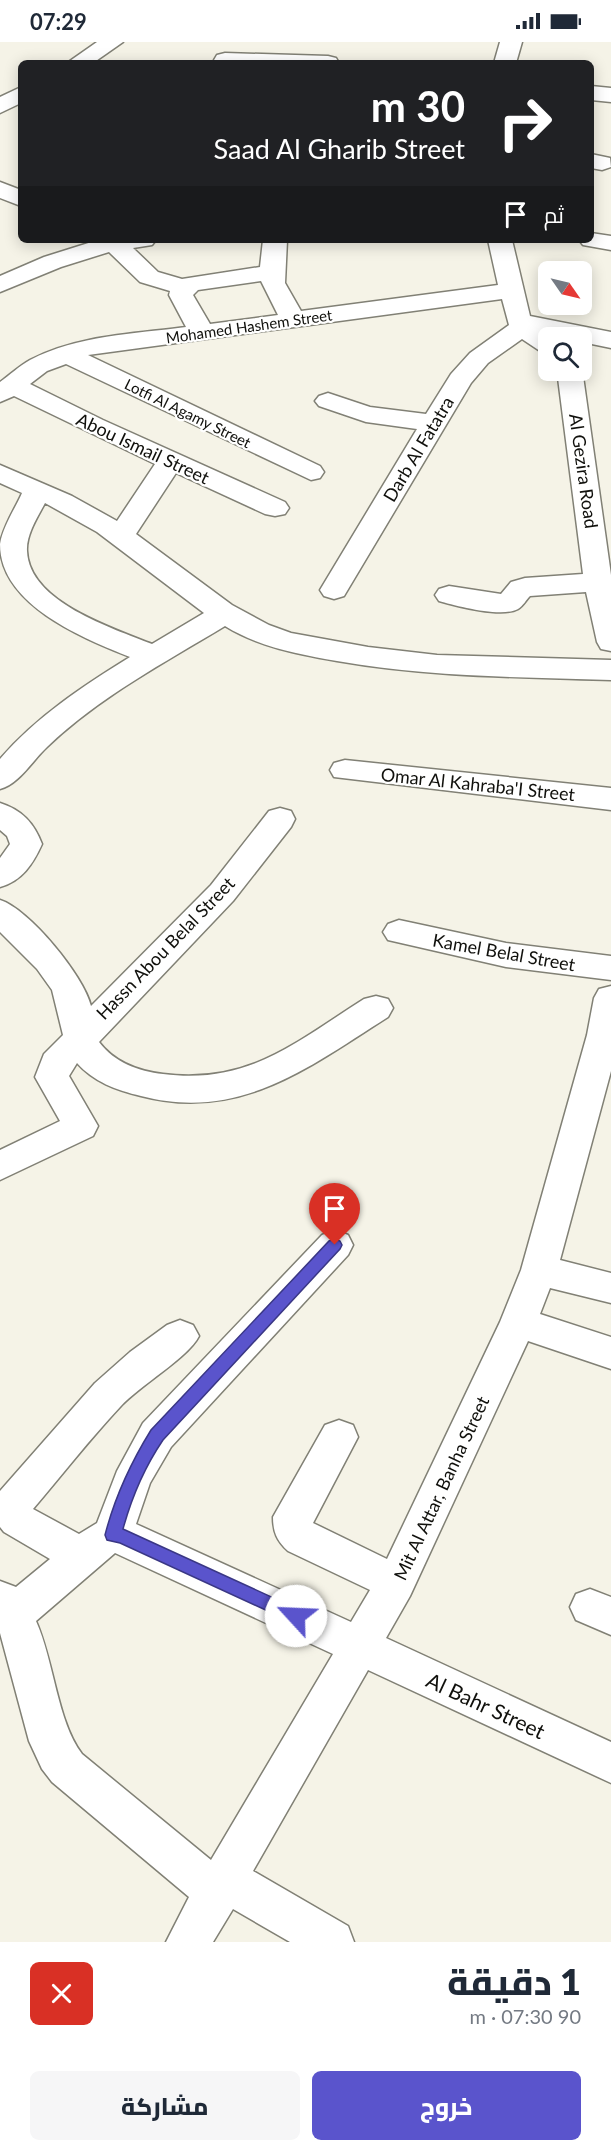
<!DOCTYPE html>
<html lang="ar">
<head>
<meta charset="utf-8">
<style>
  body { margin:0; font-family:Lato,Cairo,sans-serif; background:#f6f6f7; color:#1f2937; direction:rtl; height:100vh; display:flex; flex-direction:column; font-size:22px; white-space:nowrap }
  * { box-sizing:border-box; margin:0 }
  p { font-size:20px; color:#747a83 }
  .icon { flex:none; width:33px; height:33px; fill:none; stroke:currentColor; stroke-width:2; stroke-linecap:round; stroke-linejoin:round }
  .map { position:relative; height:1900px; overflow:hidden; direction:ltr }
  .side { display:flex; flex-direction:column; background:#fff; flex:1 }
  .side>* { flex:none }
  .hud { position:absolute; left:18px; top:18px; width:576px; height:183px; border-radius:9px; box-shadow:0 3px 15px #0003; direction:rtl; background:#202124; color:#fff; overflow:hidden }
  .needle { width:39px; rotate:124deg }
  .controls { position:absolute; left:538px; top:219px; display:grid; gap:12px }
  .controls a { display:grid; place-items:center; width:54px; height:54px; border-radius:9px; background:#fff; box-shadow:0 3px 15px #0003; font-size:30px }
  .pin { position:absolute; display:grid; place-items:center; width:51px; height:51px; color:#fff; margin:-62px -26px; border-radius:50% 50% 50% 0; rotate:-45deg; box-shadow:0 0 6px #0007 }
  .pin .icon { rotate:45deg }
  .me { position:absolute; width:66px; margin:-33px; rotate:295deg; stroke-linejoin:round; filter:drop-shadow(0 0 4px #0008) }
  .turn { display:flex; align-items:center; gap:21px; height:126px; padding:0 30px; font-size:27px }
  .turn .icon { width:78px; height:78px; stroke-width:2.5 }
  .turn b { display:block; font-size:42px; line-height:51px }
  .then { display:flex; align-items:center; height:57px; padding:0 30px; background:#0003; gap:12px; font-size:22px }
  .round { display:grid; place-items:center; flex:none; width:63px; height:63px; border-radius:9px; background:#f6f6f7 }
  .summary { display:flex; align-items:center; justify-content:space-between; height:102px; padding:0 30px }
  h1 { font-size:36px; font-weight:800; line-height:45px }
  .cta { display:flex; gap:12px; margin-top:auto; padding:12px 30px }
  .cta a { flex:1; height:69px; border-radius:9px; background:#5a54cc; color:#fff; font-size:24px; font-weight:800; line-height:69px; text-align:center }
  .cta a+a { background:#f6f6f7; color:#1f2937 }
  .status { display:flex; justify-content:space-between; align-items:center; height:42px; padding:0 30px; background:#fff; direction:ltr }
  .status svg { height:16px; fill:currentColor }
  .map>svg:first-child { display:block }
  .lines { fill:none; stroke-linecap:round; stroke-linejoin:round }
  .minor-casing { stroke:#818075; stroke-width:3 }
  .minor { fill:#fff; fill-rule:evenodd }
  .route { fill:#5a54cc; stroke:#3a3785; stroke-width:1.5 }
  .labels { text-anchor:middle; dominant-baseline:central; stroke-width:4.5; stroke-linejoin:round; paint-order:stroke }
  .far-street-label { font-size:15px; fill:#10100c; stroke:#fff }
  .street-label { font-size:18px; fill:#10100c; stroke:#fff }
  .near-street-label { font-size:21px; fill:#10100c; stroke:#fff }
</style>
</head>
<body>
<div class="status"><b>07:29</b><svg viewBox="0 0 49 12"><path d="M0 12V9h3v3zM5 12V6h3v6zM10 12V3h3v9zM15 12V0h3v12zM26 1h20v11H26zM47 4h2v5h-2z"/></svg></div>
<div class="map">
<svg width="611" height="1900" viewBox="0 0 611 1900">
  <rect width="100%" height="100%" fill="#f5f3e7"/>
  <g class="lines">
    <defs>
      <g id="minor">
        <polygon points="97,0 123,0 93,21 67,21"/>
        <polygon points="500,0 522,0 516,21 494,21"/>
        <polygon points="225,11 328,14 336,16 339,21 216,21 214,18 217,13"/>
        <polygon points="591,44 611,46 611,60 591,58"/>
        <polygon points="21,45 21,61 0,71 0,55"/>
        <polygon points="591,112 610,116 611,125 602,128 591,126"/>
        <polygon points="0,140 21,148 21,164 0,156"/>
        <polygon points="591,191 611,194 611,208 583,203 579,198 591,198"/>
        <path d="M 98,198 L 156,198 L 152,203 L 133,206 L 158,230 L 182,237 L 260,225 L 263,198 L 287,198 L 285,241 L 301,269 L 498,243 L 488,198 L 512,198 L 530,274 L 611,290 L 611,306 L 582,300 L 582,296 L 549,293 L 553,296 L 549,296 L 549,312 L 540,309 L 522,297 L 488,321 L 471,341 L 344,554 L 334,557 L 324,554 L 320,548 L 417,387 L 366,380 L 319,364 L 315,359 L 319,354 L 328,351 L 370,365 L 426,372 L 451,332 L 470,311 L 509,283 L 502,257 L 88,313 L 320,424 L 324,430 L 320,436 L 311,438 L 66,322 L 47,329 L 30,342 L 103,378 L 285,460 L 289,466 L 285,472 L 275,474 L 265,472 L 176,431 L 136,492 L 232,563 L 269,583 L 291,591 L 368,605 L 437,613 L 611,618 L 611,638 C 519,635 428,635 337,619 C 298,612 259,605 225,584 C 164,621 99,655 47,705 C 32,719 19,742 0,747 L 0,717 C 36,675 83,644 130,615 C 86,597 0,564 0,502 C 3,484 15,467 22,451 L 0,441 L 0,423 L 72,454 L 117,479 L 155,422 L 14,354 L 0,360 L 0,340 C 10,333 19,324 30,318 C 78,293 134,292 186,285 L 169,253 L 170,249 L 140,240 L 109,210 L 61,225 L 0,250 L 0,234 L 44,215 ZM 261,239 L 278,273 L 210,282 L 193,253 L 198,248 ZM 45,461 L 97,490 L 204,571 L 152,602 C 112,586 29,560 27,509 C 26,493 37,476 45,461 Z"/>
        <path d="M 582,327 L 611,533 L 611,609 L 601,607 L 597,600 L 586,550 L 530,554 C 526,558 523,564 518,567 C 502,576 456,564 439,559 L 435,553 L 439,547 L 449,544 L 501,552 L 511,540 L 525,536 L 583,532 L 557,328 Z"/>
        <polygon points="345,718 611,746 611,768 334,735 330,728 334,721"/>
        <path d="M 0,761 C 22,768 34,781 42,802 C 33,822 22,839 0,845 L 0,816 L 10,802 L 7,794 L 0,788 Z"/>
        <path d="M 280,766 L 291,769 L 295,777 L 291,785 L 233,859 L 99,1000 C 115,1021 138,1029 163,1032 C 249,1043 296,1000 364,957 L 376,954 L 388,957 L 393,966 L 388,975 C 309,1025 240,1080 141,1054 C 116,1048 94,1040 77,1021 L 69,1034 L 98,1084 L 93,1094 L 0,1138 L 0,1108 L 60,1079 L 35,1035 L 44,1012 L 63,993 L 52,948 L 37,927 L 0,890 L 0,858 C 29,867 84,934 91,964 L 211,843 L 269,769 Z"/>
        <polygon points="399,878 506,901 611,914 611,938 506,925 388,898 383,890 388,882"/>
        <path d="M 611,944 L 611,1029 L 560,1218 L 611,1231 L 611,1261 L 550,1246 L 540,1272 L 611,1295 L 611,1327 L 528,1299 L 410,1554 L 386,1596 L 611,1700 L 611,1741 L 368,1628 L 253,1829 L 348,1884 L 354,1900 L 290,1900 L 233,1867 L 213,1900 L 166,1900 L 189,1855 L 52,1740 L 42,1727 L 29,1699 L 0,1591 L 0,1539 L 16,1545 L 50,1517 L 4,1490 L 0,1485 L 0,1449 L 95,1341 L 130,1310 L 167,1283 L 180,1278 L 193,1283 L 199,1294 C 188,1316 140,1343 120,1365 C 90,1397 62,1433 33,1467 L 79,1492 L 97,1481 L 117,1429 L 143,1381 L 322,1193 L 335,1188 L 348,1193 L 353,1203 L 348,1213 L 171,1405 L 150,1441 L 136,1482 L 351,1580 L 370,1548 L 288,1509 C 277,1499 273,1490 273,1475 L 325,1383 L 339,1378 L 353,1383 L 358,1395 L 313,1481 L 387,1517 L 500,1280 L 521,1228 L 587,993 L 594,956 L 599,947 ZM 115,1511 L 333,1612 L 211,1818 L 82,1712 C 57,1679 54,1619 36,1579 Z"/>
        <polygon points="590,1547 611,1555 611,1593 576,1578 570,1565 576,1552"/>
      </g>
    </defs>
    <use href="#minor" class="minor-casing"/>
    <use href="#minor" class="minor"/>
  </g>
  <path class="route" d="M 335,1197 L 340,1199 L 342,1203 L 340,1207 L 163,1398 C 144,1426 132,1454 123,1487 L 302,1569 L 304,1574 L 302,1580 L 296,1582 L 120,1501 L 107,1498 L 105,1493 C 115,1454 130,1422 151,1388 L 329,1199 Z"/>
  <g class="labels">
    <g class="far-street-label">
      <text transform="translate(249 284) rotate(-8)">Mohamed Hashem Street</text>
      <text transform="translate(188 371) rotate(26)">Lotfi Al Agamy Street</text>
    </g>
    <g class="street-label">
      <text transform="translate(143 406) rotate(25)">Abou Ismail Street</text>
      <text transform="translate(418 407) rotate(-59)">Darb Al Fatatra</text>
      <text transform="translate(584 429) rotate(82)">Al Gezira Road</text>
      <text transform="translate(478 742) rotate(6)">Omar Al Kahraba'I Street</text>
      <text transform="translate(165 906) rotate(-46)">Hassn Abou Belal Street</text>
      <text transform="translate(504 910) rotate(10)">Kamel Belal Street</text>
      <text transform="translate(441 1446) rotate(-65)">Mit Al Attar, Banha Street</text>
    </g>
    <g class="near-street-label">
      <text transform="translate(486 1663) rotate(25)">Al Bahr Street</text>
    </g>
  </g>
</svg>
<div class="controls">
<a><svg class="needle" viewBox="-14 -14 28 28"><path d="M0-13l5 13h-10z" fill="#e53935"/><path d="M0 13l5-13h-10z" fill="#747a83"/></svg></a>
<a><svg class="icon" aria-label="search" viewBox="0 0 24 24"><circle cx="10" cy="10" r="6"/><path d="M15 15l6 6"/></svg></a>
</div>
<div class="pin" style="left:335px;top:1203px;background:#d93025"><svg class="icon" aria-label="arrive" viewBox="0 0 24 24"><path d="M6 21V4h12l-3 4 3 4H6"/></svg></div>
<svg class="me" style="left:296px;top:1574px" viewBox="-20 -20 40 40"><circle r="19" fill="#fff"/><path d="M0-13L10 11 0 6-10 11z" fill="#5a54cc"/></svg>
<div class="hud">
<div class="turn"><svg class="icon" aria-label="right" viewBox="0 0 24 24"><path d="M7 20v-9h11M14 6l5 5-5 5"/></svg><div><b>30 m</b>Saad Al Gharib Street</div></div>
<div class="then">ثم<svg class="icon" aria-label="arrive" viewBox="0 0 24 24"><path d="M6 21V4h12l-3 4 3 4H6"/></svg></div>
</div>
</div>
<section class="side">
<div class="summary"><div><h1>1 دقيقة</h1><p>90 m · 07:30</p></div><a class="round" style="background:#d93025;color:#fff"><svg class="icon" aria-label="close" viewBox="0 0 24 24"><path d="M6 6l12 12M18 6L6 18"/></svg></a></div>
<div class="cta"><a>خروج</a><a>مشاركة</a></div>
</section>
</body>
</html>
